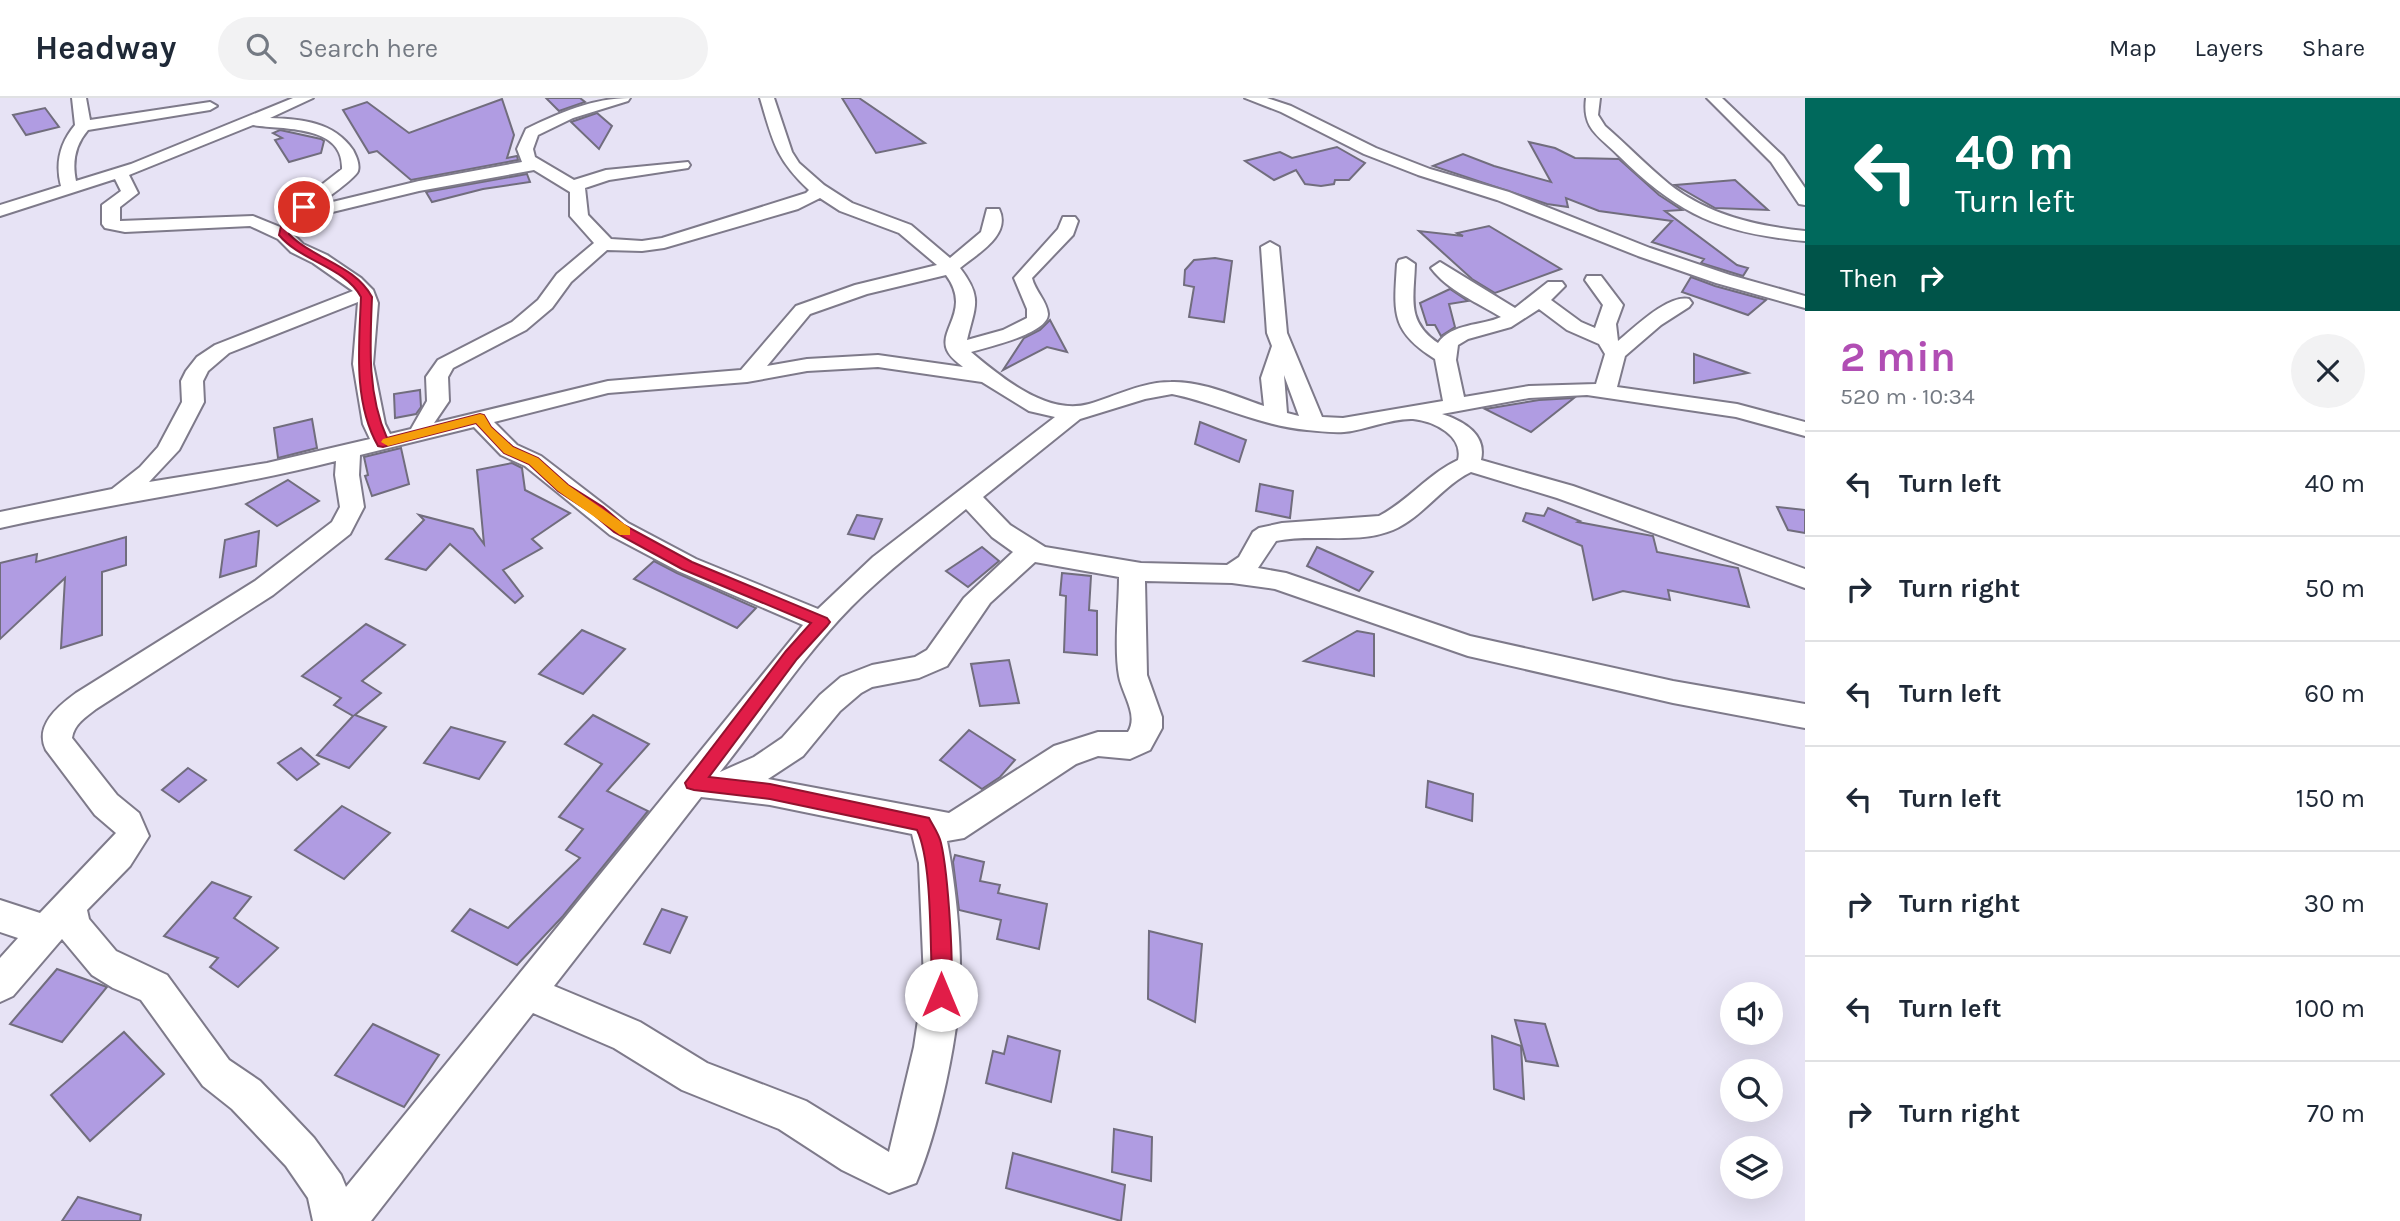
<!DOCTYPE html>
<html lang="en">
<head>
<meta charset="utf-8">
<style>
  body { margin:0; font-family:Karla,sans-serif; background:#f2f2f3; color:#1f2937; height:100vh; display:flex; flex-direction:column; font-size:26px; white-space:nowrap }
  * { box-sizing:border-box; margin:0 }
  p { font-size:23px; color:#747a83 }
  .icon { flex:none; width:38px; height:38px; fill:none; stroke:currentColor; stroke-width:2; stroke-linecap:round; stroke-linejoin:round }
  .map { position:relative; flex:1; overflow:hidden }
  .drawer { display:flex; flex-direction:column; background:#fff; width:595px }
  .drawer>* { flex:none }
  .guide { background:#00695c; color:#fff; overflow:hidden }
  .controls { position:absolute; left:1720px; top:884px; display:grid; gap:14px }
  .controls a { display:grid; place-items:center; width:63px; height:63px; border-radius:50%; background:#fff; box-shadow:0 7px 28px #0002; font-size:35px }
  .pin { position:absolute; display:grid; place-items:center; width:60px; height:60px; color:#fff; margin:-30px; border:4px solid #fff; border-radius:50%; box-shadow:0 2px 7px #0007 }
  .me { position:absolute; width:77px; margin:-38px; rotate:0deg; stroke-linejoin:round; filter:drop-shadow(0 0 5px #0008) }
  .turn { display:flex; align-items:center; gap:24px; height:147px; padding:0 35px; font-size:32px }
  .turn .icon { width:91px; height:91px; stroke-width:2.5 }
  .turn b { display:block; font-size:49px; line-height:60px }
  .then { display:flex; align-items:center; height:66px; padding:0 35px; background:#0003; gap:14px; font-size:26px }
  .round { display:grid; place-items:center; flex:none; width:74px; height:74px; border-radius:37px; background:#f2f2f3 }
  .head { display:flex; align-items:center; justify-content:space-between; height:119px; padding:0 35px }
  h1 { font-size:42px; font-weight:700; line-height:52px; color:#b14eb4 }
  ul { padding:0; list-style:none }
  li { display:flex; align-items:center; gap:21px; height:105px; padding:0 35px; border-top:2px solid #e0e1e3 }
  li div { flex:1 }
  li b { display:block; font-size:26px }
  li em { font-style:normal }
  header { display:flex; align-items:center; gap:42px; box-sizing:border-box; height:98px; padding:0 35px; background:#fff; border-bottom:2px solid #e0e1e3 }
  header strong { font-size:33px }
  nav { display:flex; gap:38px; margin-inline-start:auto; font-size:24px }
  .search { width:490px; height:63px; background:#f2f2f3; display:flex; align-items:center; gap:18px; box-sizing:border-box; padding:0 24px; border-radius:38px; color:#747a83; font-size:26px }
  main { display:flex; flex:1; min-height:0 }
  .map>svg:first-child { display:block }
  .building { fill:#b09ce2; stroke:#716d7d; stroke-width:2 }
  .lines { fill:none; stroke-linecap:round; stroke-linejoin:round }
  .minor-casing { stroke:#7e7a8a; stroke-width:4 }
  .minor { fill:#fff; fill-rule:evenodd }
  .route { fill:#e11d48; stroke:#92132f; stroke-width:2 }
  .slow { fill:#f59e0b }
</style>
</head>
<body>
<header>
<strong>Headway</strong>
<div class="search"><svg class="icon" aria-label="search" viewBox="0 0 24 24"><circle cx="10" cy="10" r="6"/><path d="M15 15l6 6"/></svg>Search here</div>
<nav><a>Map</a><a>Layers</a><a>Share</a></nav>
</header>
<main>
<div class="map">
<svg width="1805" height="1123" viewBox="0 0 1805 1123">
  <rect width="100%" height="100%" fill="#e7e3f5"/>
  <g class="building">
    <polygon points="546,0 580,0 585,4 559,13"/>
    <polygon points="842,0 859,0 925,45 876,55"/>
    <polygon points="502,1 514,37 507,60 517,58 518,62 411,82 377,53 369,55 343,12 367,4 409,35"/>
    <polygon points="45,10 59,29 26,37 13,17"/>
    <polygon points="597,15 612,28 599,51 571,24"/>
    <polygon points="280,32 321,41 324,43 321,55 289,64 275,42 282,40 273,35"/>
    <polygon points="1529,44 1555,50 1575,60 1619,61 1659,97 1682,112 1665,113 1737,167 1748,170 1743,178 1701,165 1704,161 1652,144 1672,123 1599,113 1566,100 1568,109 1547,106 1433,68 1463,56 1494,68 1551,84"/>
    <polygon points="1337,49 1365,65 1349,82 1335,82 1334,86 1321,88 1305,86 1296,72 1274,82 1245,63 1280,54 1292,60"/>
    <polygon points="527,76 530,84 483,91 432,104 426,94"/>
    <polygon points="1735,82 1768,112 1715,110 1675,87"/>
    <polygon points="1489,128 1561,171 1495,195 1472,181 1419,133 1463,138 1457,135"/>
    <polygon points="1215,160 1232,163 1224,224 1189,219 1194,189 1184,187 1185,172 1194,162"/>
    <polygon points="1691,179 1715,188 1766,202 1748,217 1682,194"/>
    <polygon points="1450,191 1468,203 1449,206 1455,229 1441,238 1435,227 1427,227 1420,205"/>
    <polygon points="1050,222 1067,254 1047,249 1003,272 1024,240 1040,232"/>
    <polygon points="1694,256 1748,275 1694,285"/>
    <polygon points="420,292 421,309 416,316 395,320 394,296"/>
    <polygon points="1574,300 1531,334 1485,311 1539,302"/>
    <polygon points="312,321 317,350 278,360 274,330"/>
    <polygon points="1200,324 1246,342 1239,364 1195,346"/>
    <polygon points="401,350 409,386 372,398 365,378 368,377 364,359"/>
    <polygon points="512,365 522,370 525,392 570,415 532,441 542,450 503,472 523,498 515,505 450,446 426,472 386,461 424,422 419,417 473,431 484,446 477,372"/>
    <polygon points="288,382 319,403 277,428 246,406"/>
    <polygon points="1260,386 1293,393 1290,420 1256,413"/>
    <polygon points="1777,409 1805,412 1805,435 1788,432"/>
    <polygon points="1548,410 1580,423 1578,424 1653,438 1657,454 1738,470 1749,509 1668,492 1670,502 1623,493 1593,502 1582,448 1523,423 1526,415 1544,418"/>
    <polygon points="857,417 882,421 874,441 848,436"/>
    <polygon points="259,433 256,468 220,479 225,442"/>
    <polygon points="126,439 126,467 102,474 102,537 61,550 65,480 0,541 0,465 37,456 36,464"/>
    <polygon points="982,449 999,463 968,489 946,473"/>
    <polygon points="1317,449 1373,474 1359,493 1307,468"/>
    <polygon points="654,463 677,475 756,510 737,530 634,481"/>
    <polygon points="1062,475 1091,478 1089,512 1097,513 1097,557 1064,554 1066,498 1060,497"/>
    <polygon points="366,526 405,547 362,583 381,595 355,617 386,629 349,670 317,657 353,618 334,607 341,600 302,578"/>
    <polygon points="582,532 625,551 583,596 539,576"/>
    <polygon points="1357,533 1374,536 1374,578 1304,563"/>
    <polygon points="1009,562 1019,605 980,608 971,566"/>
    <polygon points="593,617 649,646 607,693 648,713 563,818 517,867 452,833 470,811 508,830 580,760 566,752 583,731 559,719 602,666 565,646"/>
    <polygon points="451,629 505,644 479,681 424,665"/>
    <polygon points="969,632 1015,662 1000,679 982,691 940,662"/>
    <polygon points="301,650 319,666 297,682 278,665"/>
    <polygon points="188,670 206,682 179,704 162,692"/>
    <polygon points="1428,683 1473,696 1472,723 1426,709"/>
    <polygon points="342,708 390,735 344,781 295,752"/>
    <polygon points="955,757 984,764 980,783 1000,787 998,795 1047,806 1039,851 997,841 1001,822 959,812 953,764"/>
    <polygon points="212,784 251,799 234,820 278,850 238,889 210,869 218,860 164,838"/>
    <polygon points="662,811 687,819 670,855 644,846"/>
    <polygon points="1149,833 1202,846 1195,924 1148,901"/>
    <polygon points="57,871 107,889 62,944 10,926"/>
    <polygon points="1515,922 1545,926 1558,968 1526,963"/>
    <polygon points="373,926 439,957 404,1009 335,977"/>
    <polygon points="124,934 164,976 90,1043 51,997"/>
    <polygon points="1008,938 1060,953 1051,1004 986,985 993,953 1004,956"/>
    <polygon points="1492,938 1521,948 1524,1001 1494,991"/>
    <polygon points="1114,1031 1152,1039 1151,1083 1112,1074"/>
    <polygon points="1013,1055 1125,1087 1121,1123 1006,1090"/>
    <polygon points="78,1099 141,1117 140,1123 62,1123"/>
  </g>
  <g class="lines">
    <defs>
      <g id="minor">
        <path d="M 72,0 L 86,0 L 90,22 L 210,4 L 217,8 L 210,12 L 88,32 C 75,47 72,64 76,83 L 131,66 L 293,0 L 313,0 L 270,20 C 302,21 334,24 353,52 C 356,58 360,66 358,73 C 355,81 325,101 316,108 L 419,83 L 522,64 L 517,51 L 526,31 C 559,15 593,0 630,0 L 628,3 L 573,20 L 538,37 L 533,51 L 535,59 L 574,82 L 606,72 L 688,64 L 690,67 L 688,70 L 609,82 L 585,90 L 588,117 L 611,141 L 642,143 L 662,140 L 806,95 L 809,92 C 775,60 773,43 760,0 L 774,0 L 792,54 L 799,65 L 824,87 L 852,105 L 911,127 L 950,160 L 981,134 L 987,111 L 999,111 C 1012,137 977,156 960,170 C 983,200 975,208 967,242 L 1003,232 L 1027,220 L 1027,211 L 1014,180 L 1058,131 L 1063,119 L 1075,119 L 1078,123 L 1073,137 L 1032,180 C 1035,193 1047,203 1048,216 C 1048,236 987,249 971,254 C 1001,279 1047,318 1089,306 C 1116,298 1142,284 1171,284 C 1202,283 1235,298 1264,308 L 1261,280 L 1272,248 L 1267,235 L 1261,149 L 1270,144 L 1279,149 L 1287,235 L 1322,319 L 1343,320 L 1443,303 L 1435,261 C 1390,233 1394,214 1397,166 L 1399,162 L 1406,160 L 1415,166 C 1414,201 1406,223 1438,245 C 1452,225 1481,228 1501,219 C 1478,205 1447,192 1431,170 L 1440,164 L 1515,210 L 1548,184 L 1562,184 L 1565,188 L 1551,202 L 1581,224 L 1595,230 L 1603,207 L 1585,182 L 1587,178 L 1601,178 L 1623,207 L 1616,226 L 1618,243 C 1634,230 1668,196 1689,201 L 1692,205 L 1689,209 L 1661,227 L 1625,258 L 1617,289 L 1737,306 L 1805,324 L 1805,338 L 1736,319 L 1587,297 L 1529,300 L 1442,316 C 1463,323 1487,336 1481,362 L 1573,388 L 1805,471 L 1805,490 L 1557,400 L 1471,374 C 1442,388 1423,419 1393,432 C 1357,447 1313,435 1276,443 L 1258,470 L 1286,475 L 1470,538 L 1673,583 L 1805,606 L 1805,630 L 1673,605 L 1468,558 L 1275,491 L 1232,485 L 1145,483 L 1147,577 L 1162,619 L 1162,630 L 1150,652 L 1130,661 L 1098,658 L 1076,666 L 964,740 L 947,743 C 955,784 961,840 960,882 C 959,938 938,1033 916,1085 L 889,1095 L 842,1072 L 779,1031 L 682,992 L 614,950 L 533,915 L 371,1123 L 313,1123 L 308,1100 L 286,1068 L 232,1011 L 203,988 L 141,902 L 113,890 L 92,877 L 62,841 L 13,898 L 0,904 L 0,860 L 18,840 L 0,834 L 0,802 L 40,815 L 116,735 L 95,717 L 46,652 C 34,628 58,608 76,595 L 255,483 L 332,424 L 340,409 L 335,377 L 336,363 C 225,391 112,405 0,430 L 0,414 L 112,391 L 140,369 L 158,349 L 182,304 L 181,283 L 186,273 L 197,259 L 215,247 L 353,193 L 313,165 L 291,154 L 278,141 L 250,128 L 125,134 L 105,130 L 102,126 L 102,107 L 121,93 L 115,81 L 0,118 L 0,107 L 61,88 C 55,65 60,45 75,27 ZM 253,27 C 282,32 344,26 342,71 L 293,109 L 291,114 L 285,115 L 282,119 L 285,123 L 291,124 L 419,93 L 534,72 L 570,94 L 570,118 L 594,145 L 557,176 L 538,202 L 512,224 L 438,262 L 426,279 L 427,303 L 411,331 L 390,336 L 385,326 L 373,266 L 378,205 L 373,192 L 361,180 L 327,157 L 303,146 L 290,133 L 253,118 L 120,123 L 120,109 L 138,95 L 129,77 ZM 820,100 L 840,113 L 899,135 L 937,167 L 855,187 L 796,208 L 741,272 L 608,283 L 434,325 L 449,303 L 448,279 L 453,270 L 526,232 L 552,210 L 571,184 L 607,152 L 642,153 L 664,150 L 798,111 ZM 946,177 C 972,212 938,231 947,252 C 950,259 957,264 963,269 L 878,257 L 807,261 L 767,268 L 810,216 L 867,196 ZM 358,204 L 353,266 L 363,326 L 370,341 L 267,365 L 149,384 L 179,352 L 204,304 L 203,283 L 208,273 L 229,255 ZM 1539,211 L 1567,232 L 1599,246 L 1605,256 L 1596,286 L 1529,288 L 1464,299 L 1456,262 L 1458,247 L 1468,241 L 1511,229 ZM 878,269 L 982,284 L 1029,313 L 1055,319 L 873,459 L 818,511 L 696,461 L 628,425 L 541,358 L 517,347 L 494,324 L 608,295 L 747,284 L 807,273 ZM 1284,277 L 1299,318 L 1287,315 ZM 1172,296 C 1217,305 1260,328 1307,332 C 1319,333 1332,335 1344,334 C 1366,332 1391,320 1413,321 C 1434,323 1464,338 1458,362 C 1428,376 1408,403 1379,418 L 1282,425 L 1259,430 L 1253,434 L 1239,459 L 1227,467 L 1141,465 L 1045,449 L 1010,427 L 983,399 L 1080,321 L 1145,301 ZM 474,329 L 501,357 L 525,368 L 610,437 L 678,473 L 803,527 L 346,1089 L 341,1077 L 314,1040 L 260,983 L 229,962 L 167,877 L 116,853 L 89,821 L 87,812 L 130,768 L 149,738 L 139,715 L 117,697 L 72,640 C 74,626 86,619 96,611 L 273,497 L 350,436 L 364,409 L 359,377 L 360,357 ZM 966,411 L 992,439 L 1013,454 L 964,500 L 927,552 L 915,559 L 872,567 L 841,579 L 820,597 L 782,640 L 754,659 L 720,674 C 764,619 802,559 851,509 C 887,473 927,443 966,411 ZM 1035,464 L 1119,479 C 1119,508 1114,550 1119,578 C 1122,596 1139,617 1128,634 L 1098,634 L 1054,648 L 949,715 L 768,681 L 803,658 L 840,613 L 861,595 L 872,589 L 919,580 L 947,568 L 990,505 ZM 701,699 L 770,707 L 912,736 L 919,765 L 924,882 L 914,949 L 889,1054 L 806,1003 L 707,965 L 640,924 L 554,888 Z"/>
        <polygon points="1245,0 1267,0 1291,8 1376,50 1430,71 1509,94 1650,150 1730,177 1805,198 1805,210 1716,185 1638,158 1497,102 1418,77 1364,56 1281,14"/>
        <path d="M 1586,0 L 1600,0 L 1598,17 L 1605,28 C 1627,47 1647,68 1669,86 C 1708,117 1756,128 1805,133 L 1805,143 C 1719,135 1679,117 1618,57 C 1598,37 1582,31 1586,0 Z"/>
        <polygon points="1707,0 1722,0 1783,58 1805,90 1805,107 1799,106 1771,64"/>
      </g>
    </defs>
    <use href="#minor" class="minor-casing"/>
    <use href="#minor" class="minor"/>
  </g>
  <path class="route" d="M 301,107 L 309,109 L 290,127 L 289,136 C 313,161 355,167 372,199 C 370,246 367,296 387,340 L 480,316 L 484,317 L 491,329 L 513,349 L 538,360 L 568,387 L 603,409 L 624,427 L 692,464 L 827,520 L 830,524 L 827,528 L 797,561 L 709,679 L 770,686 L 929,720 C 933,728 939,736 941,745 C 947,770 957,884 948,904 L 941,907 L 934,904 L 931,897 L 932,882 C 930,844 932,763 917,732 L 770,701 L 694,692 L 687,690 L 685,685 L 786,553 L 811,525 L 682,471 L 614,434 L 593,416 L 558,393 L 529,366 L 504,355 L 476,325 L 383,349 L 378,348 C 353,304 359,248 361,199 C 345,169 300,163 279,137 L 282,124 Z"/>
  <polygon class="slow" points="480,316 484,317 491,329 513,349 538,360 568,387 630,430 630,437 620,437 558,393 529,366 504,355 476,325 388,348 381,344 383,341"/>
</svg>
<div class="controls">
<a><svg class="icon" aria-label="sound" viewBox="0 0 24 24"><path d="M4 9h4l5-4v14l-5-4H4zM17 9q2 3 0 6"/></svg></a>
<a><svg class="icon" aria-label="search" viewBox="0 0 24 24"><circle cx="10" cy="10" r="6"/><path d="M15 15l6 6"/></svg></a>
<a><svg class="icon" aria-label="layers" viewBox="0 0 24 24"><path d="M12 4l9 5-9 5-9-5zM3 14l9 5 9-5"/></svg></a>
</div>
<div class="pin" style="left:304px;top:109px;background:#d93025"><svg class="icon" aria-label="arrive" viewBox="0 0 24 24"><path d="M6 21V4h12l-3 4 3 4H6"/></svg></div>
<svg class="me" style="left:941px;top:897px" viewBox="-20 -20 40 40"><circle r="19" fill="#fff"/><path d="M0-13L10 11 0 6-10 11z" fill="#e11d48"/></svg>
</div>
<section class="drawer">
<div class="guide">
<div class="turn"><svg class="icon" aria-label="left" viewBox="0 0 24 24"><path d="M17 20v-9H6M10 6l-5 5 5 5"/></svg><div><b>40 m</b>Turn left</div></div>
<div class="then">Then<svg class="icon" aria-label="right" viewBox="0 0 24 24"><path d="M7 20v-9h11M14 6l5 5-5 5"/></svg></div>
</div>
<div class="head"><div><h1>2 min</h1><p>520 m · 10:34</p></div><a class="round"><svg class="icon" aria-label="close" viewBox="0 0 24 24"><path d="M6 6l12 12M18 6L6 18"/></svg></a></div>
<ul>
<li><svg class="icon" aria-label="left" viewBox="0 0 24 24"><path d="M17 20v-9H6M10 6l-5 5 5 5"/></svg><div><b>Turn left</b></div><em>40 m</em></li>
<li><svg class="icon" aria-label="right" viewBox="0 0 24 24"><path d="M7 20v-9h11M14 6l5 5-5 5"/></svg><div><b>Turn right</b></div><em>50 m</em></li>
<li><svg class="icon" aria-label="left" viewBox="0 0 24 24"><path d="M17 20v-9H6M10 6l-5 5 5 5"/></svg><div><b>Turn left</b></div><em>60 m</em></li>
<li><svg class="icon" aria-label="left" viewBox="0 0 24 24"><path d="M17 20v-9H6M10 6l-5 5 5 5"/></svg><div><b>Turn left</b></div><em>150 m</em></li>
<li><svg class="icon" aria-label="right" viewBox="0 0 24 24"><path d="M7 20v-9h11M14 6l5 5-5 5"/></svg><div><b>Turn right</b></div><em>30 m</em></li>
<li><svg class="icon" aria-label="left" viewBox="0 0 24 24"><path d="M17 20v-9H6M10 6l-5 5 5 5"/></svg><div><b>Turn left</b></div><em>100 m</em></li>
<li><svg class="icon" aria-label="right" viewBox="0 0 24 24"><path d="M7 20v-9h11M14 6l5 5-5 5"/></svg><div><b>Turn right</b></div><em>70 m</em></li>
</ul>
</section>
</main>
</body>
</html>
